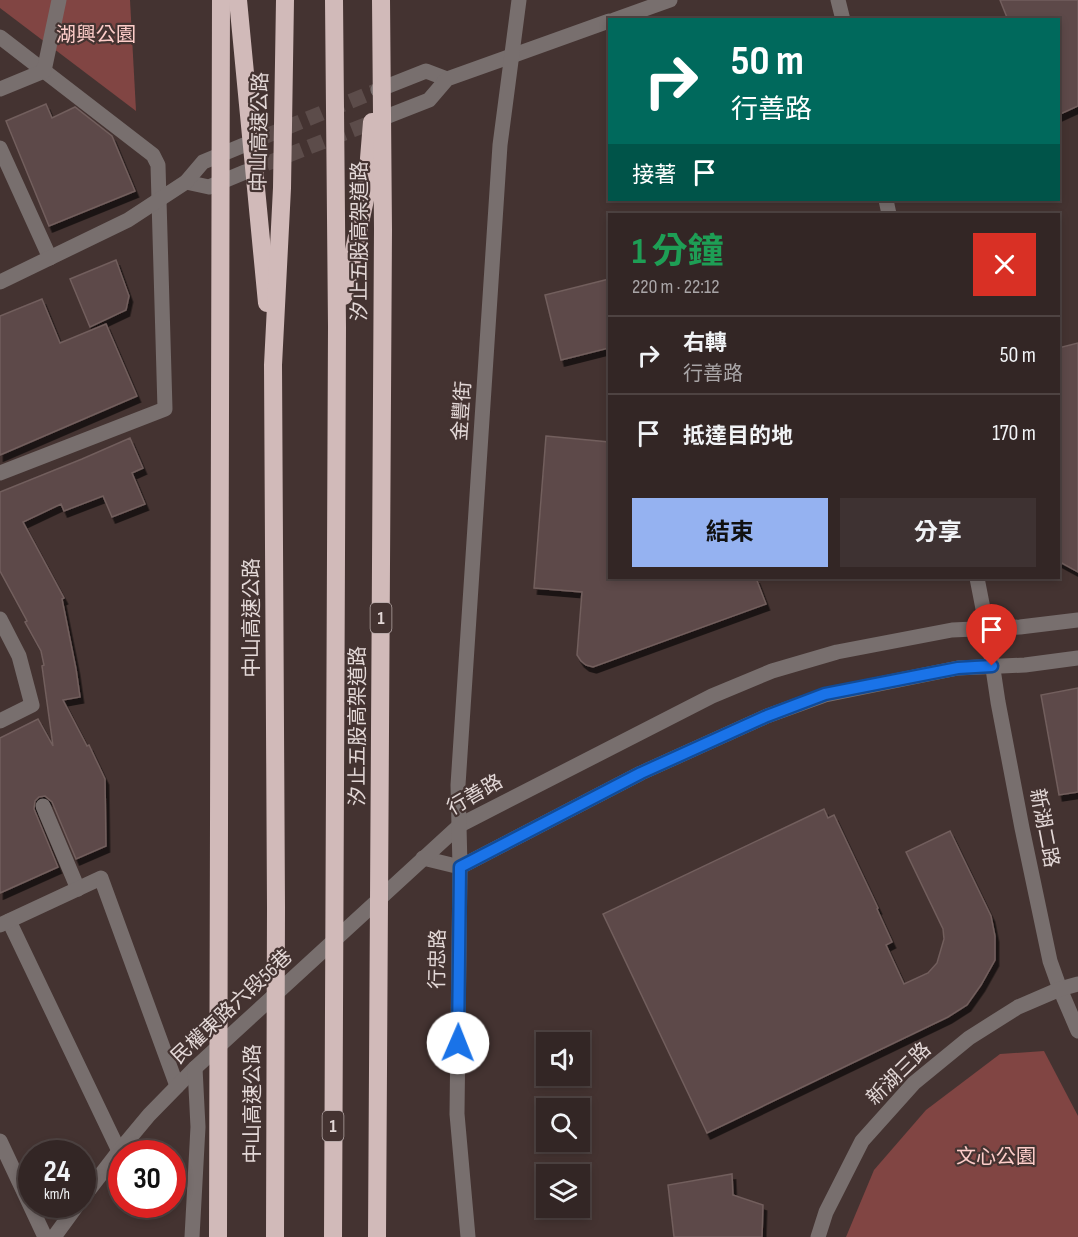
<!DOCTYPE html>
<html lang="zh-TW">
<head>
<meta charset="utf-8">
<style>
  body { margin:0; font-family:"Sofia Sans Condensed","Noto Sans TC",sans-serif; background:#3e3232; color:#f1f3f6; height:100vh; display:flex; flex-direction:column; font-size:22px; white-space:nowrap }
  * { box-sizing:border-box; margin:0 }
  p { font-size:20px; color:#a9a5a7 }
  .icon { flex:none; width:33px; height:33px; fill:none; stroke:currentColor; stroke-width:2; stroke-linecap:round; stroke-linejoin:round }
  .map { position:relative; flex:1; overflow:hidden }
  .details { position:absolute; left:608px; top:213px; width:452px; height:366px; display:flex; flex-direction:column; background:#332625; border-radius:0px; box-shadow:0 3px 9px #0003,0 0 0 2px #4e4342 }
  .details>* { flex:none }
  .guide { position:absolute; left:608px; top:18px; width:452px; height:183px; border-radius:0px; box-shadow:0 3px 9px #0003,0 0 0 2px #4e4342; background:#00695c; color:#fff; overflow:hidden }
  .controls { position:absolute; left:536px; top:1032px; display:grid; gap:12px }
  .controls a { display:grid; place-items:center; width:54px; height:54px; border-radius:0px; background:#332625; box-shadow:0 3px 9px #0003,0 0 0 2px #4e4342; font-size:30px }
  .speed { position:absolute; left:18px; top:1140px; display:flex; gap:12px; font-size:30px; font-weight:700; text-align:center }
  .speed>* { display:grid; place-content:center; width:78px; height:78px; border-radius:50%; background:#332625; box-shadow:0 3px 9px #0003,0 0 0 2px #4e4342; line-height:1 }
  .speed small { font-size:15px; font-weight:400 }
  .speed .limit { border:9px solid #d22; background:#fff; color:#111 }
  .pin { position:absolute; display:grid; place-items:center; width:51px; height:51px; color:#fff; margin:-62px -26px; border-radius:50% 50% 50% 0; rotate:-45deg; box-shadow:0 0 6px #0007 }
  .pin .icon { rotate:45deg }
  .me { position:absolute; width:66px; margin:-33px; rotate:1deg; stroke-linejoin:round; filter:drop-shadow(0 0 4px #0008) }
  .turn { display:flex; align-items:center; gap:21px; height:126px; padding:0 24px; font-size:27px }
  .turn .icon { width:78px; height:78px; stroke-width:2.5 }
  .turn b { display:block; font-size:42px; line-height:51px }
  .then { display:flex; align-items:center; height:57px; padding:0 24px; background:#0003; gap:12px; font-size:22px }
  .round { display:grid; place-items:center; flex:none; width:63px; height:63px; border-radius:0px; background:#3e3232 }
  .headline { display:flex; align-items:center; justify-content:space-between; height:102px; padding:0 24px }
  h1 { font-size:36px; font-weight:700; line-height:45px; color:#1e9e55 }
  .primary-button { display:flex; gap:12px; margin-top:auto; padding:12px 24px }
  .primary-button a { flex:1; height:69px; border-radius:0px; background:#95b2f1; color:#111; font-size:24px; font-weight:700; line-height:69px; text-align:center }
  .primary-button a+a { background:#3e3232; color:#f1f3f6 }
  ul { padding:0; list-style:none }
  li { display:flex; align-items:center; gap:18px; height:78px; padding:0 24px; border-top:2px solid #4e4342 }
  li div { flex:1 }
  li b { display:block; font-size:22px }
  li em { font-style:normal }
  .map>svg:first-child { display:block }
  .green { fill:#814543 }
  .building { fill:#5d4a49; stroke:#725e5d; stroke-width:1.5; filter:url(#shadow) }
  .lines { fill:none; stroke-linecap:round; stroke-linejoin:round }
  .minor-tunnel { stroke:#5c4c4a; stroke-width:15; stroke-dasharray:15 8; stroke-linecap:butt }
  .minor { stroke:#786f6e; stroke-width:15 }
  .highway { stroke:#d1bab9; stroke-width:18 }
  .route-casing { stroke:#114b97; stroke-width:15 }
  .route { stroke:#1a73e8; stroke-width:10 }
  .labels { text-anchor:middle; dominant-baseline:central; stroke-width:4.5; stroke-linejoin:round; paint-order:stroke }
  .shield { fill:#443331; stroke:#b3a6a5; stroke-width:1.5 }
  .shield-label { font-size:18px; font-weight:bold; fill:#e3d8d7 }
  .park-label { font-size:20px; fill:#fdcdc9; stroke:#443331 }
  .street-label { font-size:20px; fill:#e3d8d7; stroke:#443331 }
</style>
</head>
<body>
<div class="map">
<svg width="1078" height="1237" viewBox="0 0 1078 1237">
  <defs>
    <filter id="shadow"><feDropShadow dx="3.5" dy="6" stdDeviation="0" flood-color="#0009"/></filter>
  </defs>
  <rect width="100%" height="100%" fill="#443331"/>
  <g class="green">
    <polygon points="0,0 130,0 136,111 0,8"/>
    <polygon points="1044,1051 1078,1116 1078,1237 846,1237 874,1170 926,1110 1000,1054"/>
  </g>
  <g class="building">
    <polygon points="1000,0 1078,0 1078,106 1058,115 1058,20 1008,20"/>
    <polygon points="46,104 52,118 75,107 112,136 135,191 49,226 6,121"/>
    <polygon points="116,260 129,296 126,310 90,327 70,279"/>
    <polygon points="609,279 609,348 561,360 545,295"/>
    <polygon points="42,299 60,343 106,324 137,396 0,455 0,316"/>
    <polygon points="1078,343 1078,572 1058,561 1058,348"/>
    <polygon points="546,436 609,442 609,578 756,578 766,604 593,667 586,665 581,661 577,655 582,592 534,588"/>
    <polygon points="130,438 143,468 132,473 145,504 112,517 103,496 64,511 61,504 23,522 64,598 62,599 76,669 80,697 63,700 87,746 89,745 105,779 106,846 76,859 52,802 45,796 39,797 35,801 34,809 58,867 0,893 0,738 38,719 53,746 42,666 44,665 41,651 25,622 27,621 0,571 0,492 82,459"/>
    <polygon points="1078,688 1078,792 1059,795 1041,695"/>
    <polygon points="824,809 828,818 834,815 878,908 877,909 892,942 886,945 904,984 928,973 937,963 944,939 943,929 906,852 950,831 991,916 995,936 995,960 981,985 967,1005 948,1017 707,1133 603,914"/>
    <polygon points="732,1174 733,1195 763,1205 762,1237 674,1237 668,1185"/>
  </g>
  <g class="lines">
    <g class="minor-tunnel">
      <polyline points="244,145 378,90"/>
      <polyline points="245,172 378,120"/>
    </g>
    <g class="minor">
      <polyline points="838,0 843,20"/>
      <polyline points="614,20 670,0"/>
      <polyline points="0,37 153,155 158,165 165,409 0,473"/>
      <polyline points="0,89 44,71 59,0"/>
      <polyline points="378,90 426,71 447,79"/>
      <polyline points="378,120 429,100 447,79 609,21"/>
      <polyline points="0,148 50,258"/>
      <polyline points="186,182 209,187 245,172"/>
      <polyline points="886,200 889,214"/>
      <polyline points="0,282 128,220 186,182 203,162 244,145"/>
      <polyline points="977,578 987,629 998,702 1022,828 1050,961 1060,989 1078,1031"/>
      <polyline points="0,619 19,656 32,705 0,721"/>
      <polyline points="43,806 78,889"/>
      <polyline points="423,858 460,867 641,773 767,716 825,695 958,668 1025,665 1078,658"/>
      <polyline points="9,921 119,1151"/>
      <polyline points="0,925 101,878 177,1086"/>
      <polyline points="0,1141 45,1237"/>
      <polyline points="82,1199 119,1151 149,1115 195,1068 460,825 712,696 772,671 837,652 952,630 1020,627 1078,620"/>
      <polyline points="54,1237 78,1204"/>
      <polyline points="192,1237 198,1127 195,1068"/>
      <polyline points="468,1237 457,1114 460,867 458,785 500,145 519,0"/>
      <polyline points="818,1237 826,1212 862,1141 914,1083 969,1038 1018,1007 1060,989 1078,984"/>
    </g>
    <g class="highway">
      <polyline points="238,0 267,303"/>
      <polyline points="344,296 366,195 372,122"/>
      <polyline points="218,1237 221,0"/>
      <polyline points="275,1237 276,907 273,365 282,188 285,0"/>
      <polyline points="333,1237 337,327 334,0"/>
      <polyline points="377,1237 383,229 381,0"/>
    </g>
  </g>
  <g class="lines">
    <defs>
      <polyline id="route" points="458,1043 460,867 641,773 767,716 825,694 958,668 992,666"/>
    </defs>
    <use href="#route" class="route-casing"/>
    <use href="#route" class="route"/>
  </g>
  <g class="labels">
    <g class="shield">
      <rect x="370.5" y="603" width="21" height="30" rx="4.5"/>
      <rect x="322.5" y="1111" width="21" height="30" rx="4.5"/>
    </g>
    <g class="shield-label">
      <text x="381" y="618">1</text>
      <text x="333" y="1126">1</text>
    </g>
    <g class="park-label">
      <text x="96" y="35">湖興公園</text>
      <text x="996" y="1157">文心公園</text>
    </g>
    <g class="street-label">
      <text transform="translate(260 132) rotate(-89)">中山高速公路</text>
      <text transform="translate(360 241) rotate(-90)">汐止五股高架道路</text>
      <text transform="translate(462 411) rotate(-86)">金豐街</text>
      <text transform="translate(252 618) rotate(-90)">中山高速公路</text>
      <text transform="translate(358 726) rotate(-90)">汐止五股高架道路</text>
      <text transform="translate(475 795) rotate(-30)">行善路</text>
      <text transform="translate(1044 828) rotate(79)">新湖二路</text>
      <text transform="translate(438 959) rotate(-89)">行忠路</text>
      <text transform="translate(232 1007) rotate(-43)">民權東路六段56巷</text>
      <text transform="translate(899 1074) rotate(-44)">新湖三路</text>
      <text transform="translate(253 1104) rotate(-90)">中山高速公路</text>
    </g>
  </g>
</svg>
<div class="controls">
<a><svg class="icon" aria-label="sound" viewBox="0 0 24 24"><path d="M4 9h4l5-4v14l-5-4H4zM17 9q2 3 0 6"/></svg></a>
<a><svg class="icon" aria-label="search" viewBox="0 0 24 24"><circle cx="10" cy="10" r="6"/><path d="M15 15l6 6"/></svg></a>
<a><svg class="icon" aria-label="layers" viewBox="0 0 24 24"><path d="M12 4l9 5-9 5-9-5zM3 14l9 5 9-5"/></svg></a>
</div>
<div class="speed"><div>24<small>km/h</small></div><div class="limit">30</div></div>
<div class="pin" style="left:992px;top:666px;background:#d93025"><svg class="icon" aria-label="arrive" viewBox="0 0 24 24"><path d="M6 21V4h12l-3 4 3 4H6"/></svg></div>
<svg class="me" style="left:458px;top:1043px" viewBox="-20 -20 40 40"><circle r="19" fill="#fff"/><path d="M0-13L10 11 0 6-10 11z" fill="#1a73e8"/></svg>
<div class="guide">
<div class="turn"><svg class="icon" aria-label="right" viewBox="0 0 24 24"><path d="M7 20v-9h11M14 6l5 5-5 5"/></svg><div><b>50 m</b>行善路</div></div>
<div class="then">接著<svg class="icon" aria-label="arrive" viewBox="0 0 24 24"><path d="M6 21V4h12l-3 4 3 4H6"/></svg></div>
</div>
<section class="details">
<div class="headline"><div><h1>1 分鐘</h1><p>220 m · 22:12</p></div><a class="round" style="background:#d93025;color:#fff"><svg class="icon" aria-label="close" viewBox="0 0 24 24"><path d="M6 6l12 12M18 6L6 18"/></svg></a></div>
<ul>
<li><svg class="icon" aria-label="right" viewBox="0 0 24 24"><path d="M7 20v-9h11M14 6l5 5-5 5"/></svg><div><b>右轉</b><p>行善路</p></div><em>50 m</em></li>
<li><svg class="icon" aria-label="arrive" viewBox="0 0 24 24"><path d="M6 21V4h12l-3 4 3 4H6"/></svg><div><b>抵達目的地</b></div><em>170 m</em></li>
</ul>
<div class="primary-button"><a>結束</a><a>分享</a></div>
</section>
</div>
</body>
</html>
